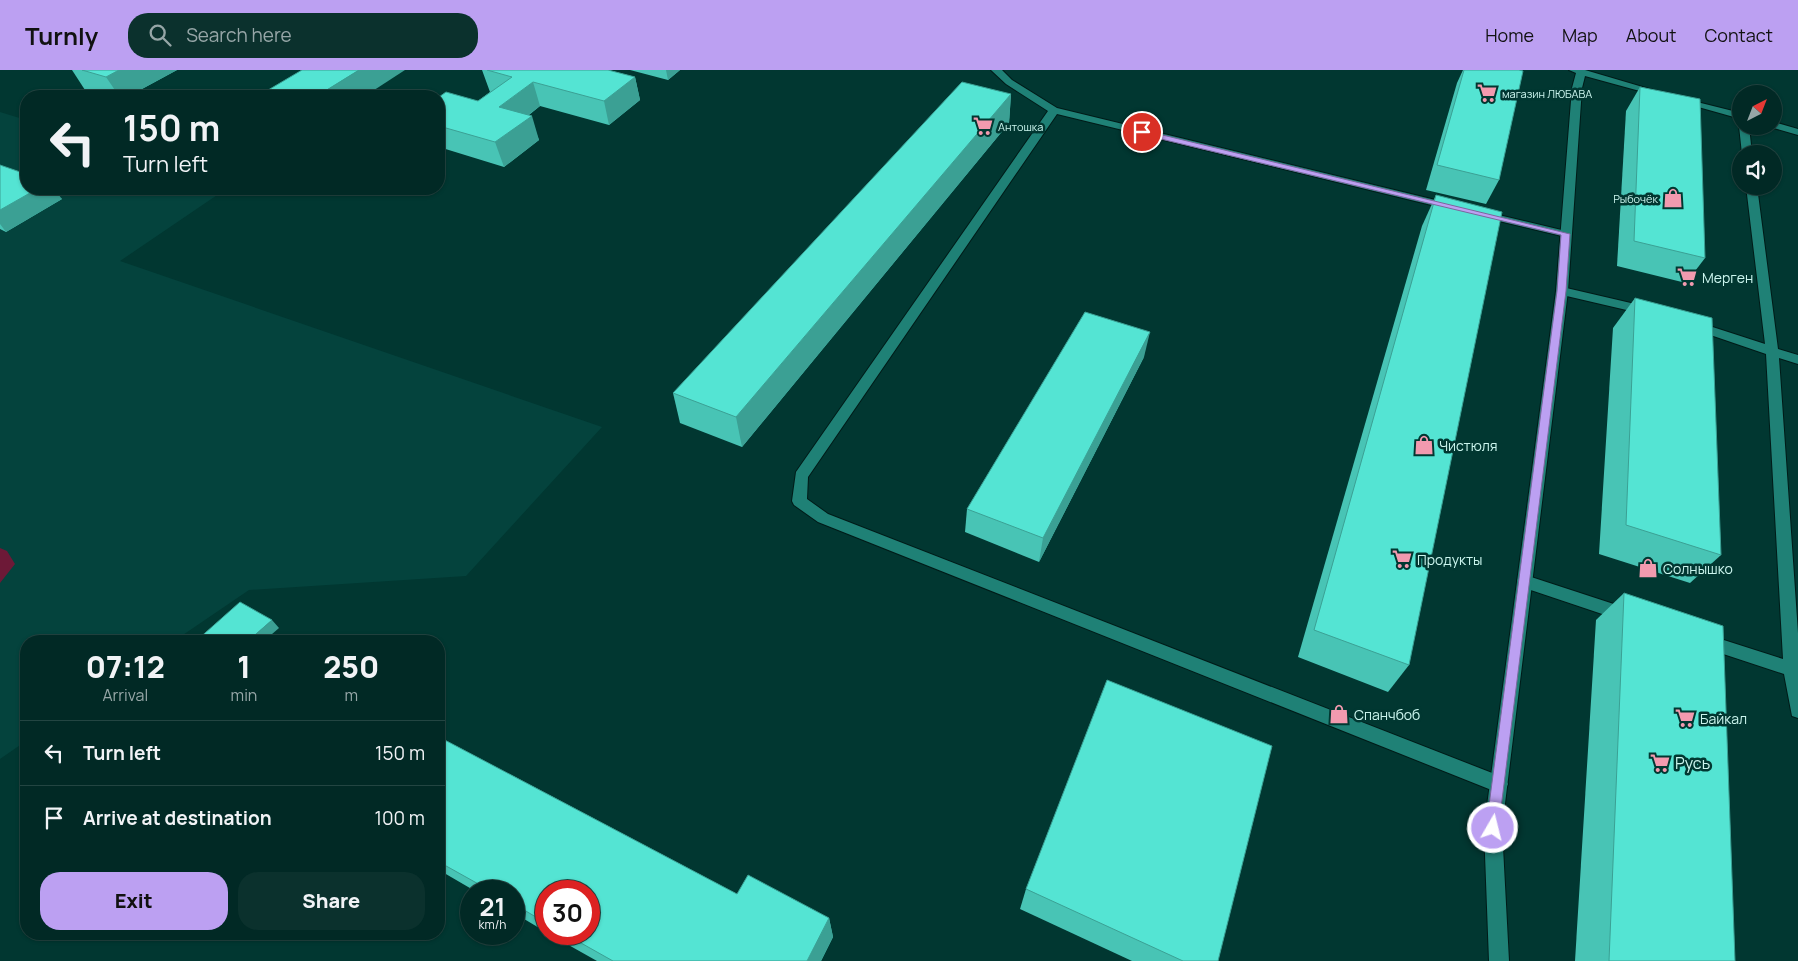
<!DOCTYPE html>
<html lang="en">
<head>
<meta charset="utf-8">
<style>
  body { margin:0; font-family:Manrope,sans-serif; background:#0b312d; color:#f1f3f6; height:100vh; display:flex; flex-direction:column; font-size:19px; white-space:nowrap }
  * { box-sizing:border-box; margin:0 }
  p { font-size:16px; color:#96a6a7 }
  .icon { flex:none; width:28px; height:28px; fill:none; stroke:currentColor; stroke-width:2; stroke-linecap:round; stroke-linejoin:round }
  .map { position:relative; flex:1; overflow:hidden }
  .details { position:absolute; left:20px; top:565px; width:425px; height:305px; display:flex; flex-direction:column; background:#012925; border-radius:20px; box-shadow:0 1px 4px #0004,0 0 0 1px #234542 }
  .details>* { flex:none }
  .guide { position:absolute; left:20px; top:20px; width:425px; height:105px; border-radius:20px; box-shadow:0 1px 4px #0004,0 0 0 1px #234542; background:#012925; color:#f1f3f6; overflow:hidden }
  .needle { width:32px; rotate:42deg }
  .tools { position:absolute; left:1732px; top:15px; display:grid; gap:10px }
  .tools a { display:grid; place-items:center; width:50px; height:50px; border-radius:50%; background:#012925; box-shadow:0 1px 4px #0004,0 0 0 1px #234542; font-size:25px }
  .speed { position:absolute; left:460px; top:810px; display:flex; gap:10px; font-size:25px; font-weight:700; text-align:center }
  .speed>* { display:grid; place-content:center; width:65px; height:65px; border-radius:50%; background:#012925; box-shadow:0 1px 4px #0004,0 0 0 1px #234542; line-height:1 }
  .speed small { font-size:12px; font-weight:400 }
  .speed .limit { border:8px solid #d22; background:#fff; color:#111 }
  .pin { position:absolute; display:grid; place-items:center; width:42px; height:42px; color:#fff; margin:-21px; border:2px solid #fff; border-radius:50%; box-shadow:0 1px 5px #0007 }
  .me { position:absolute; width:55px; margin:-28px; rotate:8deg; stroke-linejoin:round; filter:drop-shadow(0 0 4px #0008) }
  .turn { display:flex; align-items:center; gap:18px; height:105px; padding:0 20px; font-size:22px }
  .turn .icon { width:65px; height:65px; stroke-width:2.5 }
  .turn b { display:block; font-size:35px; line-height:42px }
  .eta { display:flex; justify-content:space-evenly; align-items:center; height:85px; text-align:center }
  .eta b { font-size:30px; font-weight:800; line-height:35px }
  .button { display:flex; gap:10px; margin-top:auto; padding:10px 20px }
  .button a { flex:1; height:58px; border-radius:20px; background:#bca0f2; color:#111; font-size:20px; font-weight:800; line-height:58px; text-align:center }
  .button a+a { background:#0b312d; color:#f1f3f6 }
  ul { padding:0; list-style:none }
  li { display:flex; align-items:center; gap:15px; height:65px; padding:0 20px; border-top:1px solid #234542 }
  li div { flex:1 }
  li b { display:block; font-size:19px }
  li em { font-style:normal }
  header { display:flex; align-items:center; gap:30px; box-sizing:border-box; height:70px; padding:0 25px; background:#bca0f2; color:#111 }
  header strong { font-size:24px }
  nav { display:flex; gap:28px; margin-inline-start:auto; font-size:18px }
  .search { width:350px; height:45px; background:#0b312d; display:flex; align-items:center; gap:12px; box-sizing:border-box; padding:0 18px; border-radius:20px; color:#96a6a7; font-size:19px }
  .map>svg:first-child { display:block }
  .built { fill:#04433d }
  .green { fill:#6d1937 }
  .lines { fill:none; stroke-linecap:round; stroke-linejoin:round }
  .lane-casing { stroke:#001b18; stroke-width:2 }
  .street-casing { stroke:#001b18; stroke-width:2 }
  .lane { fill:#1f8176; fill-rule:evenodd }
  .street { fill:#1f8176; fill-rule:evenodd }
  .wall { fill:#48c4b5 }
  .shaded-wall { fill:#3ba094 }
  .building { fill:#54e4d3; stroke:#3ba094 }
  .route { fill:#bca0f2; stroke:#7a689d }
  .labels { text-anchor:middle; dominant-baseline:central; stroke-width:5; stroke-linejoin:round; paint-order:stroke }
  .far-poi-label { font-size:11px; fill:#cbf5ee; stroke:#013731; text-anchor:start }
  .poi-label { font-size:14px; fill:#cbf5ee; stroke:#013731; text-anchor:start }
  .near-poi-label { font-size:16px; fill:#cbf5ee; stroke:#013731; text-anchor:start }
</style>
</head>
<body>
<header>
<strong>Turnly</strong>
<div class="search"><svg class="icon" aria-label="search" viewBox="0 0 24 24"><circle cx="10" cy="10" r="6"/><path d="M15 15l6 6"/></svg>Search here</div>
<nav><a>Home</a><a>Map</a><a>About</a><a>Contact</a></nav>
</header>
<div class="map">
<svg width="1798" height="891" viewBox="0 0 1798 891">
  <rect width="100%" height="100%" fill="#013731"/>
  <polygon class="built" points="0,42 26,50 26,119 226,119 120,191 602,357 466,506 249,520 174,571 26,571 26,671 0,689"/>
  <polygon class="green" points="0,478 7,481 15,494 0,513"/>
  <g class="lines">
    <defs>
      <g id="lane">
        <polygon points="991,0 1002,0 1012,10 1057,38 1452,134 1458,137 1452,140 1057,44 808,407 807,429 828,444 1505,708 1508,714 1505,720 1499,723 818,452 794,435 792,431 796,402 1048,41 1006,14"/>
        <polygon points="1741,54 1741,56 1749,56 1752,84 1742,84 1739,56"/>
        <polygon points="1746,116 1757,116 1778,279 1798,285 1798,294 1779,288 1798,563 1798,648 1792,646 1784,604 1699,576 1697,571 1699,566 1705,564 1783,589 1766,284 1690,258 1688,255 1694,251 1765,274"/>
        <polygon points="1482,141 1570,162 1572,164 1566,167 1478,146 1476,144"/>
        <polygon points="1562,217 1648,237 1654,241 1648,245 1558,224 1556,221"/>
        <polygon points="1525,505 1632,540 1634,545 1632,550 1626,552 1519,516 1517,511 1519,506"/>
      </g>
      <g id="street">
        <polygon points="1569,0 1585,0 1663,23 1658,26 1585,6 1582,18 1568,221 1502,758 1509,891 1489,891 1484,758 1556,221 1572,18 1576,3"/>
        <polygon points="1677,27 1741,43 1741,49 1677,31"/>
        <polygon points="1774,52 1798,59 1798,65 1770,57 1774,56"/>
      </g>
    </defs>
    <use href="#lane" class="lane-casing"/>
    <use href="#street" class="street-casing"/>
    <use href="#lane" class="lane"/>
    <use href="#street" class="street"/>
  </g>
  <g class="wall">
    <polygon points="72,0 177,0 129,26 107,26 85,20"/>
    <polygon points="482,0 608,0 635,7 640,30 609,55 540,36 529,45 539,70 504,97 439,77 439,27 478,31 490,22"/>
    <polygon points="630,0 680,0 668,10"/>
    <polygon points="1463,0 1519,0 1499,110 1486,134 1426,120 1457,13"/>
    <polygon points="1640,17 1705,188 1686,213 1617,196 1626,41"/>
    <polygon points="1011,24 1009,53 742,377 680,353 673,323"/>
    <polygon points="0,95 62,129 6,162 0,159"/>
    <polygon points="1436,125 1409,595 1388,622 1298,587 1422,156"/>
    <polygon points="1635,228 1721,485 1690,513 1599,484 1613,258"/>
    <polygon points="1144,287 1039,492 965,462 967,439"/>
    <polygon points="1624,523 1735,891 1575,891 1596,550"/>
    <polygon points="439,667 737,824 829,848 833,867 821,891 597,891 549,864 589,864 546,821 546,862 514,843 514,821 475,821 439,800"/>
    <polygon points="1026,819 1218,891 1132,891 1020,839"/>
  </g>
  <g class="shaded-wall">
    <polygon points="119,0 177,0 129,26 119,26 106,7"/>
    <polygon points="359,0 405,0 365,26 317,26"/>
    <polygon points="666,0 680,0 668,10"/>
    <polygon points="635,7 640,30 609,55 604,31"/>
    <polygon points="533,12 540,36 507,61 499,37"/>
    <polygon points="1011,24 1009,53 742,377 736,347"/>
    <polygon points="532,46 539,70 504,97 495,72"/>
    <polygon points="37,119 54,119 62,129 6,162 0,154 0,140"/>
    <polygon points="1150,262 1144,287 1039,492 1043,468"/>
    <polygon points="272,550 279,558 264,571 248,571"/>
    <polygon points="829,848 833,867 821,891 807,891"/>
  </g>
  <g class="building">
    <polygon points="82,0 119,0 106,7"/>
    <polygon points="302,0 359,0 317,26 258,26"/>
    <polygon points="487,0 608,0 635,7 604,31 533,12 499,37 532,46 495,72 439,56 439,27 446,22 478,31 512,7"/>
    <polygon points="1464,0 1519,0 1523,1 1499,110 1437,95"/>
    <polygon points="962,12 1011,24 736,347 673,323"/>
    <polygon points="1640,17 1700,29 1705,188 1634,171"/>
    <polygon points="0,95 26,104 26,119 37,119 0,140"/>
    <polygon points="1436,125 1502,142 1409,595 1314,560"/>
    <polygon points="1635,228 1712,248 1721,485 1626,455"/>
    <polygon points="1085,242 1150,262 1043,468 967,439"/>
    <polygon points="1624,523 1723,556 1735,891 1609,891"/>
    <polygon points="240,532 272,550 248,571 196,571"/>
    <polygon points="1107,610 1272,676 1218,891 1183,891 1026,819"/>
    <polygon points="439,667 737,824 748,805 829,848 807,891 613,891 565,864 589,864 589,821 546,821 546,853 514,834 514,821 491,821 439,792"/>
  </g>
  <polygon class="route" points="1142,60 1570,164 1566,221 1498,762 1493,764 1488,762 1486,758 1557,221 1561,165 1140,64 1140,61"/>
  <defs>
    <symbol id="supermarket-bare" viewBox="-9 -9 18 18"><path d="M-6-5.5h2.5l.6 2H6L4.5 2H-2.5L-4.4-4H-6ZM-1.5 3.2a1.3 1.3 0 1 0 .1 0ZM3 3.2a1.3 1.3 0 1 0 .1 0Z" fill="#f29aaf" stroke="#013731" stroke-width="2.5" paint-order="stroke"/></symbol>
    <symbol id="shop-bare" viewBox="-9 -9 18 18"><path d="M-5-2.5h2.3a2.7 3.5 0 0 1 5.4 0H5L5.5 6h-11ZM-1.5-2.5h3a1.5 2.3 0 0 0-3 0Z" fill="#f29aaf" stroke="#013731" stroke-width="2.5" paint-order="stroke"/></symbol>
  </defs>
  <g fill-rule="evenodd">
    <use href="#supermarket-bare" x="1473" y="9" width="28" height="28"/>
    <use href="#supermarket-bare" x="969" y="42" width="28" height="28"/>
    <use href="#shop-bare" x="1659" y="114" width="28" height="28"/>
    <use href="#supermarket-bare" x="1673" y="193" width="28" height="28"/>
    <use href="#shop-bare" x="1410" y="361" width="28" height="28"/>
    <use href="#supermarket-bare" x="1388" y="475" width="28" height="28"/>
    <use href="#shop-bare" x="1634" y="484" width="28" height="28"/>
    <use href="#shop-bare" x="1325" y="630" width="28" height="28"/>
    <use href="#supermarket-bare" x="1671" y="634" width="28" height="28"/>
    <use href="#supermarket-bare" x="1646" y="679" width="28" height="28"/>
  </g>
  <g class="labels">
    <g class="far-poi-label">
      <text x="1502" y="23">магазин ЛЮБАВА</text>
      <text x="998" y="56">Антошка</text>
      <text x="1658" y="128" text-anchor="end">Рыбочёк</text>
    </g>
    <g class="poi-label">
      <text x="1702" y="207">Мерген</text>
      <text x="1439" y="375">Чистюля</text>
      <text x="1417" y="489">Продукты</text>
      <text x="1663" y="498">Солнышко</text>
      <text x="1354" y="644">Спанчбоб</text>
      <text x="1700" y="648">Байкал</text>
    </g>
    <g class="near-poi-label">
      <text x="1675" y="693">Русь</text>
    </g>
  </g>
</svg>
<div class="tools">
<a><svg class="needle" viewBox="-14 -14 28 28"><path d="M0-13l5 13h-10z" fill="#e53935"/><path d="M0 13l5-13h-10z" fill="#96a6a7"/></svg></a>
<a><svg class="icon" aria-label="sound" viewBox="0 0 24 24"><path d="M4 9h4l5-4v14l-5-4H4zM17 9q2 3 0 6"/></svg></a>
</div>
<div class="speed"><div>21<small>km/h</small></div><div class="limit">30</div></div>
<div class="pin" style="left:1142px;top:62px;background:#d93025"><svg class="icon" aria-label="arrive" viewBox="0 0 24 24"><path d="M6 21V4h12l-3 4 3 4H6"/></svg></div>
<svg class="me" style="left:1493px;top:758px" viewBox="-20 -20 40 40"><circle r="17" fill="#bca0f2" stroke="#fff" stroke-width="3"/><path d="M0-11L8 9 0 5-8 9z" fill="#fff"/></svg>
<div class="guide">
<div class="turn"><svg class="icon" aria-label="left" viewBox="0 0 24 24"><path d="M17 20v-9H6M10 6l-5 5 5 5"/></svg><div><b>150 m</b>Turn left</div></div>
</div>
<section class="details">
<div class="eta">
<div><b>07:12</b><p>Arrival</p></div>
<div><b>1</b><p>min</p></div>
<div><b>250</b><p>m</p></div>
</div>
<ul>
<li><svg class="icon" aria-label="left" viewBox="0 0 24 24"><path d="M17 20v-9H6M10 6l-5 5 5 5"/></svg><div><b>Turn left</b></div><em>150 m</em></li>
<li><svg class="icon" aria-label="arrive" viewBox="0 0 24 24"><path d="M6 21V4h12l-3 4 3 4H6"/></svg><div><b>Arrive at destination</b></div><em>100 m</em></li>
</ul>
<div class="button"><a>Exit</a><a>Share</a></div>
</section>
</div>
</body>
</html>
